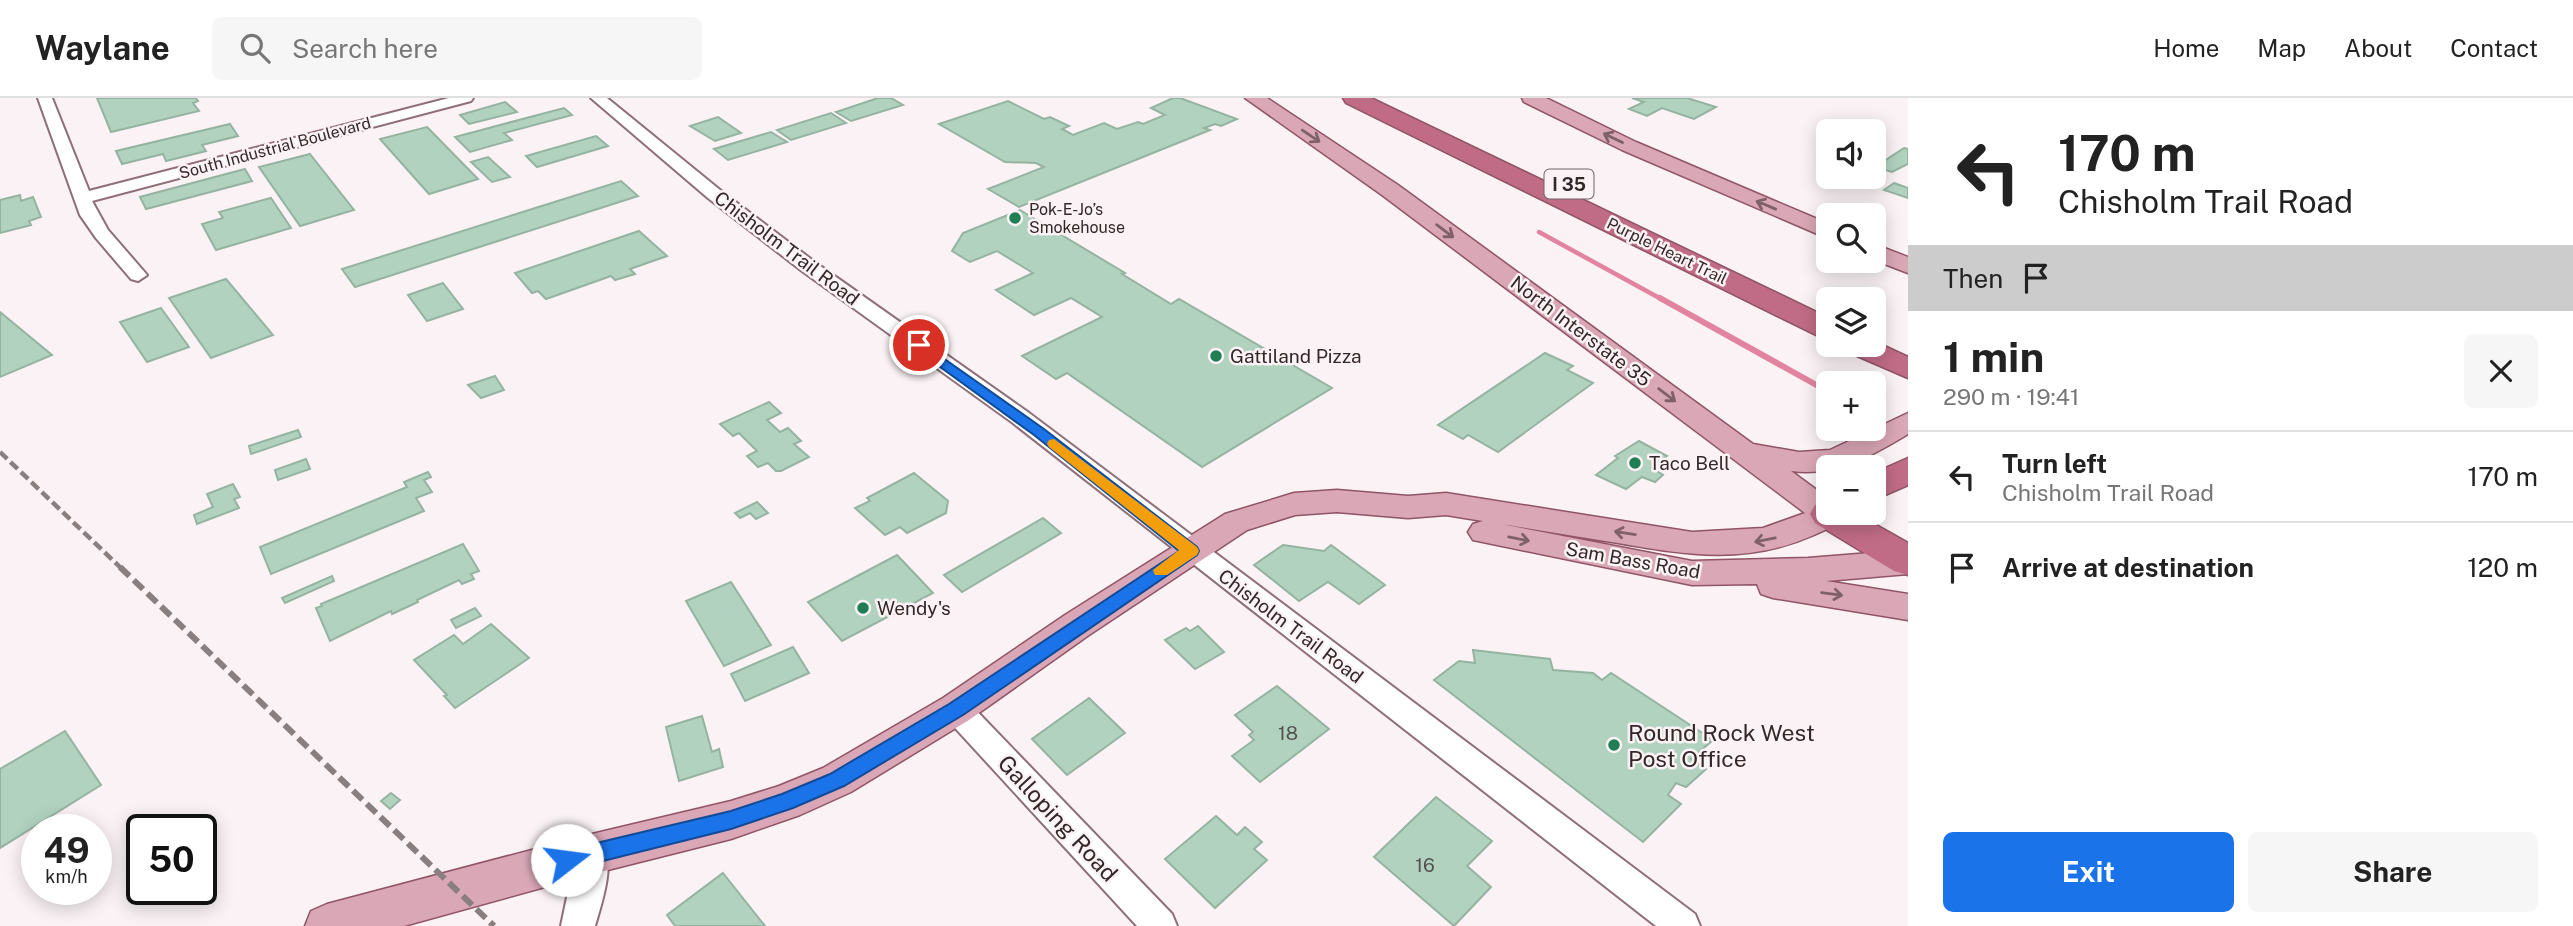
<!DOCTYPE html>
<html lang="en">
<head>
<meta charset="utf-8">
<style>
  body { margin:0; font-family:"Public Sans",sans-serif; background:#f6f6f6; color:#222; height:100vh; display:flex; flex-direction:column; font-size:26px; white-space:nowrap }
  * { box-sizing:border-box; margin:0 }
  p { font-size:23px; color:#767676 }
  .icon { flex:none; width:38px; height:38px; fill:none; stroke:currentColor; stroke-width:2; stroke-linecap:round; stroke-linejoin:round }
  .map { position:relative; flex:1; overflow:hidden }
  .sheet { display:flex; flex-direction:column; background:#fff; width:665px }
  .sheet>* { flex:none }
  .hud { background:#fff; color:#222; overflow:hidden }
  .fabs { position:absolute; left:1816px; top:21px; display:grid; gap:14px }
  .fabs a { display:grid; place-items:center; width:70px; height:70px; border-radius:10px; background:#fff; box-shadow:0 4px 18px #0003; font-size:35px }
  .speed { position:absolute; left:21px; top:716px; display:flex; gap:14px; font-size:35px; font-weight:700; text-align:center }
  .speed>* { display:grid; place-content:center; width:91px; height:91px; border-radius:50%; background:#fff; box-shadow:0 4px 18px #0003; line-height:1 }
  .speed small { font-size:18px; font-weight:400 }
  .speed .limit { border:4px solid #111; border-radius:10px; background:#fff; color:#111 }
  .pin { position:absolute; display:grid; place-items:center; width:60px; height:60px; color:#fff; margin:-30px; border:4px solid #fff; border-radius:50%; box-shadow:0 2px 7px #0007 }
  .me { position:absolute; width:77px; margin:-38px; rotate:75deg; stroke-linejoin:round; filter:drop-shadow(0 0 5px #0008) }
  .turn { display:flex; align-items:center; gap:24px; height:147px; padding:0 35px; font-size:32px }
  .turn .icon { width:91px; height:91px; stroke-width:2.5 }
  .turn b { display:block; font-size:49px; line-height:60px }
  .then { display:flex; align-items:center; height:66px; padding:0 35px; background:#0003; gap:14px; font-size:26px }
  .round { display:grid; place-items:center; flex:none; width:74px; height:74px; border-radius:10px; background:#f6f6f6 }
  .headline { display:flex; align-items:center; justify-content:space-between; height:119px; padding:0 35px }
  h1 { font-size:42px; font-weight:700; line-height:52px }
  .action { display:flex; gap:14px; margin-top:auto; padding:14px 35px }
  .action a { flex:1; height:80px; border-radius:10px; background:#1a73e8; color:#fff; font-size:28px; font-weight:700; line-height:80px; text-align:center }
  .action a+a { background:#f6f6f6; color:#222 }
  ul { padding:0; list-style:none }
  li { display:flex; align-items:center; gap:21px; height:91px; padding:0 35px; border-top:2px solid #e0e0e0 }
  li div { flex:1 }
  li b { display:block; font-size:26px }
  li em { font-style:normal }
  header { display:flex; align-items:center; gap:42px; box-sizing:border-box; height:98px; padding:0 35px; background:#fff; border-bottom:2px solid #e0e0e0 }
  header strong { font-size:33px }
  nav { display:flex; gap:38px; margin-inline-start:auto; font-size:24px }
  .search { width:490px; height:63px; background:#f6f6f6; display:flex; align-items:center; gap:18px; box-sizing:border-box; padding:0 24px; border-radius:10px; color:#767676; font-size:26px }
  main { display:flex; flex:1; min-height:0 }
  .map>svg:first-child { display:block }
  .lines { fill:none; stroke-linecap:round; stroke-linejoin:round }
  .stream-far1 { stroke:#e183a1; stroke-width:4.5 }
  .stream { stroke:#e183a1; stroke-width:6 }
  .building { fill:#b2d2c0; stroke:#95b3a1; stroke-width:2 }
  .minor-casing { stroke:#8e6f78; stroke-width:4 }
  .major-casing { stroke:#905466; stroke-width:3 }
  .highway-casing { stroke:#905466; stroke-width:3 }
  .minor { fill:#fff; fill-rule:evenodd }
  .major { fill:#daa7b7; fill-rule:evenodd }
  .highway { fill:#c16c87; fill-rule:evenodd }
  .rail-far1 { stroke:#897e80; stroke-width:4.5; stroke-dasharray:10 4.5; stroke-linecap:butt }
  .rail { stroke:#897e80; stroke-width:6; stroke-dasharray:13 6; stroke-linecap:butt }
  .oneway { stroke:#7f6169 }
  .route { fill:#1a73e8; stroke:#114b97; stroke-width:2 }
  .slow { fill:#f59e0b }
  .poi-dot { fill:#207e55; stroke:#faf2f4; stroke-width:2.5 }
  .labels { text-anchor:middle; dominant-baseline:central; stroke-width:5; stroke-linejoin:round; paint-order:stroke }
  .far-street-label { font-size:16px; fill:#34272a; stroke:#faf2f4 }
  .far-poi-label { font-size:16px; fill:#34272a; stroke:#faf2f4; text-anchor:start }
  .shield { fill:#faf2f4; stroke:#6f6467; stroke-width:2 }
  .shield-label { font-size:18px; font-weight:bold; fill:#34272a }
  .street-label { font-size:19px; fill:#34272a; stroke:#faf2f4 }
  .poi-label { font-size:19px; fill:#34272a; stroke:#faf2f4; text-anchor:start }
  .near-number-label { font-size:19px; fill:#545250 }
  .near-poi-label { font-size:23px; fill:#34272a; stroke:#faf2f4; text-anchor:start }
  .near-street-label { font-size:23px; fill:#34272a; stroke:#faf2f4 }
</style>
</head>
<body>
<header>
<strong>Waylane</strong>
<div class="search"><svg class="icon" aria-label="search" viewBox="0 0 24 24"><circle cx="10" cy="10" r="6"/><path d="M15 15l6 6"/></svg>Search here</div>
<nav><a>Home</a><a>Map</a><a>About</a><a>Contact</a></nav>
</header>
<main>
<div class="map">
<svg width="1908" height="828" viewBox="0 0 1908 828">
  <rect width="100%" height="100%" fill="#faf2f4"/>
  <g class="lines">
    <polyline class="stream-far1" points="1539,134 1663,202"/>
    <polyline class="stream" points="1660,200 1829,294"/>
  </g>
  <g class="building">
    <polygon points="97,0 196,0 198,3 193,5 199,13 111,34"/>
    <polygon points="891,0 903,7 851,23 836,14 878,0"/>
    <polygon points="1173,0 1180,0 1237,21 1221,28 1215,26 1204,30 1210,32 1019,109 988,91 1044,69 1036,65 1005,64 939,26 1008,3 1044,21 1050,19 1069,28 1062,31 1073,37 1104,25 1117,31 1138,24 1143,26 1165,17 1151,10"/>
    <polygon points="1632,0 1687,0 1716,9 1694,21 1662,10 1647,18 1629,11 1644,4"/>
    <polygon points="505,4 517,14 469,26 460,17"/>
    <polygon points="564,10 572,17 504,35 512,42 470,54 455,39"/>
    <polygon points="831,15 846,25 791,42 777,32"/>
    <polygon points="718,19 741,35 715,43 690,28"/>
    <polygon points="230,26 238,38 202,47 206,53 166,63 163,56 122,66 116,53"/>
    <polygon points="427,29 477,80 478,81 429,96 380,41"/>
    <polygon points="771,34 787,44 728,62 714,51"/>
    <polygon points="596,38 608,48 537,69 526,58"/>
    <polygon points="1904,50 1908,51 1908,66 1892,74 1875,69"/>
    <polygon points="310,56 354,112 300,128 259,69"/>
    <polygon points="488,59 510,79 492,84 471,64"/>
    <polygon points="245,71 252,83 146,111 140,99"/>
    <polygon points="621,83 638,98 355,189 342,171"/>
    <polygon points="1894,85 1908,90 1908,100 1884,92"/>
    <polygon points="20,97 21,103 33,99 41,119 29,123 31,127 0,135 0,102"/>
    <polygon points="271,100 291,130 216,152 202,126 223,120 219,114"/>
    <polygon points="1020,112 1125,175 1122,176 1171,206 1179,201 1332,290 1202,369 1067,275 1056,281 1022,258 1102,219 1071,200 1034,217 996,192 1033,175 997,153 970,164 952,153 963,135"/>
    <polygon points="639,133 667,158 630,171 635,176 615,182 611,178 546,201 538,193 532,195 515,175"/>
    <polygon points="226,181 273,237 211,260 169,200"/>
    <polygon points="443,185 463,211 427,223 408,197"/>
    <polygon points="161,210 189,249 147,264 120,224"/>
    <polygon points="0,214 52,257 0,279"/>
    <polygon points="1545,255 1573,268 1567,272 1593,285 1498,354 1468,337 1463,341 1438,327"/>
    <polygon points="495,278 504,292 481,300 468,287"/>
    <polygon points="769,304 781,315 767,322 780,334 788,330 801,343 794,346 809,359 781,373 776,373 768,365 758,369 747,358 757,353 739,335 733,338 720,326"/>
    <polygon points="298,332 301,339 251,356 249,348"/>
    <polygon points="1639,343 1667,358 1652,370 1663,377 1655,384 1642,379 1626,391 1596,377 1618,360 1615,358"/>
    <polygon points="306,361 310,371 278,382 275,372"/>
    <polygon points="428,374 431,379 424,382 432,394 416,400 424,413 271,476 260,449 407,389 404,384"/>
    <polygon points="914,375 948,403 946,415 907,435 900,429 885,437 855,410 870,403 867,400"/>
    <polygon points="233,386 240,399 234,401 239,410 197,426 194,417 213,409 207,396"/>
    <polygon points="757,404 768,415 756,421 750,415 740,420 735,415"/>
    <polygon points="1043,420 1061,435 962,494 944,477"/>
    <polygon points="463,446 479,473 471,476 474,481 462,486 459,482 417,502 418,504 392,516 391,513 330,543 316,510 322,508 321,506"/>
    <polygon points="1283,447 1324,453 1331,447 1385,487 1359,506 1328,484 1299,503 1254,467"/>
    <polygon points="897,457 933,495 842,543 808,504"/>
    <polygon points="332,478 334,483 285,505 282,500"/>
    <polygon points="731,484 771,547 724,568 686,503"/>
    <polygon points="475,510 481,518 456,530 451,522"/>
    <polygon points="491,526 529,560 455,610 444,598 447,597 414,562 454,537 463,546"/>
    <polygon points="1198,528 1224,554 1195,571 1165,542 1186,530 1190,533"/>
    <polygon points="793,549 809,575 745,603 731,576"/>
    <polygon points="1473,552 1550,561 1553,572 1593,575 1602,582 1611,575 1713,642 1691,661 1706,671 1686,689 1676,685 1668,697 1681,706 1643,744 1434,582 1459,563 1475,565"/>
    <polygon points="1277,588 1329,631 1260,684 1232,658 1254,642 1249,637 1253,634 1235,617"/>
    <polygon points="1089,600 1125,635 1067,677 1032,641"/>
    <polygon points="702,618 712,654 719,651 723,669 679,683 666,629"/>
    <polygon points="65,633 101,687 0,750 0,671"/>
    <polygon points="391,695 400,702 390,711 381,703"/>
    <polygon points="1436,699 1492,743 1467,768 1491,789 1454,828 1374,759"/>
    <polygon points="1216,718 1237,737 1245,729 1262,744 1254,751 1267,762 1215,810 1165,761"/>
    <polygon points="723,775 765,828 675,828 667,817"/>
  </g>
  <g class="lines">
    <defs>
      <g id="minor">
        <polygon points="38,0 52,0 89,93 449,0 473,0 471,3 92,103 108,132 147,177 138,183 131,181 96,140 80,117"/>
        <polygon points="591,0 607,0 720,92 816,165 1029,315 1695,816 1700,828 1656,828 1013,325 802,173 708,100"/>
        <polygon points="956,599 966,602 1172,816 1177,828 1137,828 946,620 941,611 946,602"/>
        <path d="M 592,741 L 604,745 C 614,769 602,804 595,828 L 561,828 L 576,756 L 580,745 Z"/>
      </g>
      <g id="major">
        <path d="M 1245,0 L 1267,0 L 1398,87 L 1753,346 L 1799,354 L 1830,352 L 1908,315 L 1908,336 C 1870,359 1834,379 1791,373 L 1829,401 L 1829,415 L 1844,416 C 1837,427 1825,432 1814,437 C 1747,467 1687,457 1618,445 C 1579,439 1540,432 1501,426 L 1692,463 L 1808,460 L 1908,452 L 1908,476 L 1826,483 L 1908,496 L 1908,522 L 1773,500 L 1761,496 L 1757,486 L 1692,487 L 1473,442 L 1468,434 L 1473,426 L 1483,423 L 1446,417 L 1408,420 L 1337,414 L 1295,417 L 1247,432 L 1089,537 L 969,622 L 851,694 L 800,717 L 731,741 L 592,776 L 404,828 L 305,828 L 311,813 L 327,806 L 592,736 L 731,703 L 779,688 L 823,670 L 943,600 L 1065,517 L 1225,416 L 1294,395 L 1337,392 L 1408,398 L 1446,395 L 1692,434 L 1763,430 L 1805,415 L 1382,97 Z"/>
        <polygon points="1522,0 1546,0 1636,44 1829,126 1829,141 1622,52 1524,4"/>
        <polygon points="1874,146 1908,159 1908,175 1874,162"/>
      </g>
      <g id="highway">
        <polygon points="1343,0 1371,0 1829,220 1829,241 1818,238 1346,5"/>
        <polygon points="1874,243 1908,259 1908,280 1848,254 1844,247 1874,247"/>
        <polygon points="1908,360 1908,387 1874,402 1874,375"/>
        <polygon points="1829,403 1829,415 1855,415 1908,445 1908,477 1894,473 1815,425 1810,416 1815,407"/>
      </g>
    </defs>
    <use href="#minor" class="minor-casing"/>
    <use href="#major" class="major-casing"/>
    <use href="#highway" class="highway-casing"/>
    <use href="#minor" class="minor"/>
    <use href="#major" class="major"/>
    <use href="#highway" class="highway"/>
    <polyline class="rail-far1" points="0,354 122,471"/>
    <polyline class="rail" points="120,469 494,828"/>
  </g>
  <defs><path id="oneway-shaft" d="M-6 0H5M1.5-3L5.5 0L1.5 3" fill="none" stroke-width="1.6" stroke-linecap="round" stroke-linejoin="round" transform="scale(1.75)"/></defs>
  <g class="oneway">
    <use href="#oneway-shaft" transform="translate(1311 38) rotate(34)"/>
    <use href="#oneway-shaft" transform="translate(1613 40) rotate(-154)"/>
    <use href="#oneway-shaft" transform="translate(1766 107) rotate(-157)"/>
    <use href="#oneway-shaft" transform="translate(1445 133) rotate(37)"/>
    <use href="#oneway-shaft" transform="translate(1667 297) rotate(37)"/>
    <use href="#oneway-shaft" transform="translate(1625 435) rotate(-171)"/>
    <use href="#oneway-shaft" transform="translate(1519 441) rotate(11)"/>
    <use href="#oneway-shaft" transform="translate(1765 442) rotate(169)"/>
    <use href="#oneway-shaft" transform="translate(1832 496) rotate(8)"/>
  </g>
  <polygon class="route" points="919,243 1044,331 1197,449 1199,453 1197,457 963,617 844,688 793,710 731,731 567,772 560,769 557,762 560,755 567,752 731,713 782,696 830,676 949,606 1179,453 1034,337 914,250 914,244"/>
  <polygon class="slow" points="1054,341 1197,449 1199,453 1197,457 1167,477 1155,477 1153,472 1179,452 1049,349 1047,346 1049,342"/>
  <g class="poi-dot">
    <circle cx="1015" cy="120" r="7"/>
    <circle cx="1216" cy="258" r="7"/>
    <circle cx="1635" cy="365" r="7"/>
    <circle cx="863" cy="510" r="7"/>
    <circle cx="1614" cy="647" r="7"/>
  </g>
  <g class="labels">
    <g class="far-street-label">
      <text transform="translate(275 50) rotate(-15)">South Industrial Boulevard</text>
      <text transform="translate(1667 153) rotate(26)">Purple Heart Trail</text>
    </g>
    <g class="far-poi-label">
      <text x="1029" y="111">Pok-E-Jo’s<tspan x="1029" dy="18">Smokehouse</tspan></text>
    </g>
    <rect class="shield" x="1544.5" y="71.5" width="49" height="29" rx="5"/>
    <g class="shield-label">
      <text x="1569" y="86">I 35</text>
    </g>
    <g class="street-label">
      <text transform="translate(787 150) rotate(37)">Chisholm Trail Road</text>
      <text transform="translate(1581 233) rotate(37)">North Interstate 35</text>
      <text transform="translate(1633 462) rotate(10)">Sam Bass Road</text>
      <text transform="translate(1291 528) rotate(37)">Chisholm Trail Road</text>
    </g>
    <g class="poi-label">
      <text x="1230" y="258">Gattiland Pizza</text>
      <text x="1649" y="365">Taco Bell</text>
      <text x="877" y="510">Wendy's</text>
    </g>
    <g class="near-number-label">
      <text x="1288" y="635">18</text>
      <text x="1425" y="767">16</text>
    </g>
    <g class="near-poi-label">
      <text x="1628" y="634">Round Rock West<tspan x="1628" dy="26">Post Office</tspan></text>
    </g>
    <g class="near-street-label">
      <text transform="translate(1058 720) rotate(47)">Galloping Road</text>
    </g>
  </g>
</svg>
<div class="fabs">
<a><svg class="icon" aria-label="sound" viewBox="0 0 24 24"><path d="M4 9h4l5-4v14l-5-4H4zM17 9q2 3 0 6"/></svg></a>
<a><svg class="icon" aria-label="search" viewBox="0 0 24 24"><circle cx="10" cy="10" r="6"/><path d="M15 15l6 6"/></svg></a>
<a><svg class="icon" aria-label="layers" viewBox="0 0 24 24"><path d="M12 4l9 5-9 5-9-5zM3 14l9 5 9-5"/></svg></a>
<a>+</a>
<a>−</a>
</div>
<div class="speed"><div>49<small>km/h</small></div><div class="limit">50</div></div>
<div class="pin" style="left:919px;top:247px;background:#d93025"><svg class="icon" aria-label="arrive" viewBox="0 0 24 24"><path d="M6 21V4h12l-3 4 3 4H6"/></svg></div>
<svg class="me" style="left:567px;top:762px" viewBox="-20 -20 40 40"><circle r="19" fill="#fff"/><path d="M0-13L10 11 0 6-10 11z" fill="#1a73e8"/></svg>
</div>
<section class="sheet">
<div class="hud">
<div class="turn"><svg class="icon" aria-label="left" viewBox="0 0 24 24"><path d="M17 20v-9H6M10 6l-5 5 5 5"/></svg><div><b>170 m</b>Chisholm Trail Road</div></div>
<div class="then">Then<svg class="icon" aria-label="arrive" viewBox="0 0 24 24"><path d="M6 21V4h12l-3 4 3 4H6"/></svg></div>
</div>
<div class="headline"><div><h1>1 min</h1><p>290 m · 19:41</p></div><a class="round"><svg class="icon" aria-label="close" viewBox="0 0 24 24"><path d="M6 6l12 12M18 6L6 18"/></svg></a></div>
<ul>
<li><svg class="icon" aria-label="left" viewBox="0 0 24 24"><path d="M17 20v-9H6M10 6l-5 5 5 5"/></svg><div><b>Turn left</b><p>Chisholm Trail Road</p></div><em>170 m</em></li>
<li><svg class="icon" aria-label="arrive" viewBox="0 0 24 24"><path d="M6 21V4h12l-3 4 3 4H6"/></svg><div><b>Arrive at destination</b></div><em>120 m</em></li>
</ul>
<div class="action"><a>Exit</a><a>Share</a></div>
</section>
</main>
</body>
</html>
